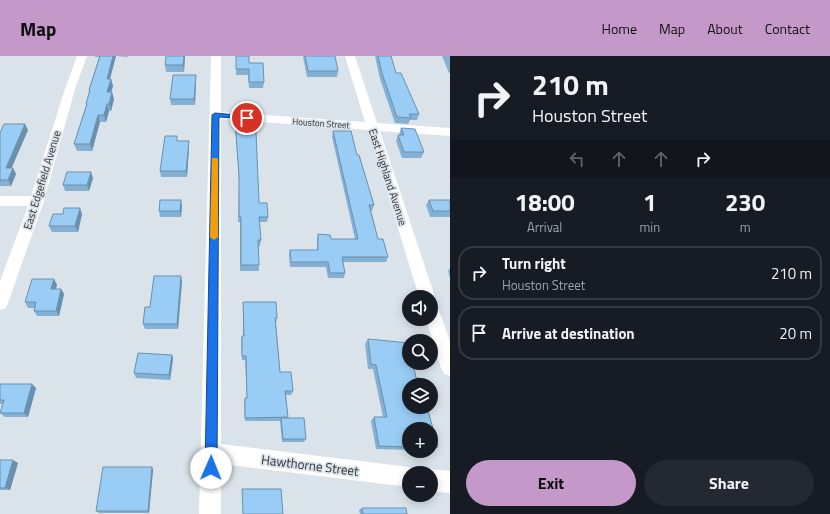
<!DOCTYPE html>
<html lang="en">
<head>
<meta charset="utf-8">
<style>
  body { margin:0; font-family:"Titillium Web",sans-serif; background:#242831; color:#f1f3f6; height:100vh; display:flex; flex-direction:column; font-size:15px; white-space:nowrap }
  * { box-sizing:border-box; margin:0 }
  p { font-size:13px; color:#9ea1a6 }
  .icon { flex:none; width:22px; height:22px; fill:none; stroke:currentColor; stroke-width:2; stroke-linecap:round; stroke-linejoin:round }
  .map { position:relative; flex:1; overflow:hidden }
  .details { display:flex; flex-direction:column; background:#171b24; width:380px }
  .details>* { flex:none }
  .guide { background:#171b24; color:#f1f3f6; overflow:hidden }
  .tools { position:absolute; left:402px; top:234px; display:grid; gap:8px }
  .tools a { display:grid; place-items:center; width:36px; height:36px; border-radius:50%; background:#171b24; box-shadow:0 2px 10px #0003; font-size:20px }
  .pin { position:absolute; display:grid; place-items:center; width:34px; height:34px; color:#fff; margin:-17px; border:2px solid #fff; border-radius:50%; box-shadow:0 1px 4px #0007 }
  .me { position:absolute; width:44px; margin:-22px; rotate:1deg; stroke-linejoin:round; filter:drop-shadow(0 0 3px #0008) }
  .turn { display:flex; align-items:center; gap:14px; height:84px; padding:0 16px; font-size:18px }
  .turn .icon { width:52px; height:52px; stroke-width:2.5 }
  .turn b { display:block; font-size:28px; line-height:34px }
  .lanes { display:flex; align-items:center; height:38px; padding:0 16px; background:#0003; justify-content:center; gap:20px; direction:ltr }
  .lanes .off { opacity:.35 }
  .eta { display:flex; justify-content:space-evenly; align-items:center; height:68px; text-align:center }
  .eta b { font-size:24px; font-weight:700; line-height:28px }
  .action { display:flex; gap:8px; margin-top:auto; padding:8px 16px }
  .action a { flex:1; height:46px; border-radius:24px; background:#c499c9; color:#111; font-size:16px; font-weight:700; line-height:46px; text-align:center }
  .action a+a { background:#242831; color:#f1f3f6 }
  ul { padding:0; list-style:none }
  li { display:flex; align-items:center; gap:12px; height:54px; margin:0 8px 6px; padding:0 8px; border:2px solid #363941; border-radius:16px }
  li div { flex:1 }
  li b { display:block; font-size:15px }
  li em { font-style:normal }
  header { display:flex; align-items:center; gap:24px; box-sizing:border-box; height:56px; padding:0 20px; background:#c499c9; color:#111 }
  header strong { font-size:19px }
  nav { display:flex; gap:22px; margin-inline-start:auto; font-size:14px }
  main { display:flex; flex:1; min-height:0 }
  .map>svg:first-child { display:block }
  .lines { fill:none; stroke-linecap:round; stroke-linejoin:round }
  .street { fill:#fff; fill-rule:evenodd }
  .wall { fill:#84b0d4 }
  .shaded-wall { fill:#6b90ac }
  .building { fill:#99cdf6; stroke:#6b90ac }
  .route { fill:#1a73e8; stroke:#114b97 }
  .slow { fill:#f59e0b }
  .labels { text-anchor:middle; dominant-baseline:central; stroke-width:3.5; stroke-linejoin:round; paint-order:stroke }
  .far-street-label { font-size:9px; fill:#303437; stroke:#dae3ea }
  .street-label { font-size:11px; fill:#303437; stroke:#dae3ea }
  .near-street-label { font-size:13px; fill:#303437; stroke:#dae3ea }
</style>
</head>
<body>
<header>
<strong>Map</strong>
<nav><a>Home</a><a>Map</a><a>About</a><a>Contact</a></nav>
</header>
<main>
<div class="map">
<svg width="450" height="458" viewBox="0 0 450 458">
  <rect width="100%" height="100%" fill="#dae3ea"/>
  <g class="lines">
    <g class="street">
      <polygon points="77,0 87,0 75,33 44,145 8,247 6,252 0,254 0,225 28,150 0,150 0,140 31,140 65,33"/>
      <polygon points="211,0 221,0 221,56 365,66 345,0 355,0 377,67 450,72 450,80 380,75 435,241 431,246 431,241 419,241 368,74 221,63 221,388 409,411 416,414 418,417 409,417 409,431 221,408 221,458 199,458"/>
      <polygon points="431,247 437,249 450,285 450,320 444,318 441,312 426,263 431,263"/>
      <polygon points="431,413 450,415 450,437 431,435 431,417 423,417"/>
    </g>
  </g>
  <g class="wall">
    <polygon points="95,0 128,0 127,1 116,0 110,23 111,23 113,30 111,36 114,43 111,55 109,55 106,66 100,66 92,95 77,95 74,88 86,50 86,48 89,36 89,34 99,1 95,1"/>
    <polygon points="185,0 184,16 166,16 165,9"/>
    <polygon points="236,0 249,7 264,26 263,32 249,32 248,19 236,19"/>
    <polygon points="303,0 335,0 338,15 337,21 307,21"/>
    <polygon points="375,0 391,0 396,17 419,58 417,64 410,64 408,68 395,67 380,23"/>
    <polygon points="442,0 450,0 450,17 449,17"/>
    <polygon points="196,19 196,25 195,49 171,49 170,43"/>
    <polygon points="235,65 259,147 268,161 267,166 259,166 261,184 260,190 258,190 259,209 259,215 240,215 240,166 238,166 239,125"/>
    <polygon points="401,72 424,96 421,102 402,102 396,85 398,79 399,79"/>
    <polygon points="28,74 11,112 13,112 16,118 11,130 0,130 0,77"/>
    <polygon points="333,75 357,99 374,149 372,155 371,155 378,183 388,201 386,206 343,206 345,217 344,222 328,222 326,211 290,211 289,199 290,194 317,194 317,183 318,178 331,183 355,183 332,81"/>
    <polygon points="178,85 189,85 189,91 187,121 161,121 160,115"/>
    <polygon points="93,122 89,135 65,135 63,129"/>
    <polygon points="429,144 450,144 450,161 430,161 426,149"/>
    <polygon points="182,150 181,161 160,161 159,155"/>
    <polygon points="82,158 78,176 52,176 49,170"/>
    <polygon points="450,212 450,222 448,215"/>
    <polygon points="54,223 57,229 56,233 61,233 64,238 59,260 37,260 34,255 35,252 28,252 25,246"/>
    <polygon points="182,225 178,273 145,273 143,268 150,251"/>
    <polygon points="243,246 277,262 276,267 280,316 293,335 291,339 286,339 288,361 287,362 306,383 304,386 282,386 280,365 245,365 244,346 245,342 247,342 245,304 242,304 241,284 242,280 243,280"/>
    <polygon points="368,283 416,322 438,391 433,394 431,394 431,373 409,373 409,394 376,393 371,365 374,361 383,361 373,313 368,313 365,288"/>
    <polygon points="172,299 173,303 170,324 136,322 134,317"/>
    <polygon points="0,328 36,332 28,361 5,361 0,357 3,348 0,348"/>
    <polygon points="0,404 18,407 10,434 0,434"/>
    <polygon points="152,411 153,414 149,457 99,457 96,455"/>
    <polygon points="362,452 407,458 360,458 359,454"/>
  </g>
  <g class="shaded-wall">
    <polygon points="113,0 116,0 108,30 107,23"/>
    <polygon points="184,0 185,0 184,16 183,9"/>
    <polygon points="196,19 196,25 195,49 194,43"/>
    <polygon points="111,23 113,30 109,43 107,36"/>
    <polygon points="112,36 114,43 111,55 109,48"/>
    <polygon points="107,48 109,55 106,66 104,59"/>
    <polygon points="98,59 100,66 92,95 90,88"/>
    <polygon points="25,68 28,74 9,118 6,112"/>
    <polygon points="189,85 189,91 187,121 186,115"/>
    <polygon points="13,112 16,118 11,130 8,124"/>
    <polygon points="91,116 93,122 89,135 87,129"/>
    <polygon points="181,144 182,150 181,161 180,155"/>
    <polygon points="80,152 82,158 78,176 75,170"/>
    <polygon points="181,220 182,225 178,273 177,268"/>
    <polygon points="54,223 57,229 54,238 51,233"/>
    <polygon points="61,233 64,238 59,260 56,255"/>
    <polygon points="172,299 173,303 170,324 169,319"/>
    <polygon points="32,328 36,332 28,361 24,357"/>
    <polygon points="13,404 18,407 10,434 5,432"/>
    <polygon points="152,411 153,414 149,457 148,455"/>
  </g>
  <g class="building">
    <polygon points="100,0 113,0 107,23 111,23 107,36 112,36 109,48 107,48 104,59 98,59 90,88 74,88 87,48 86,48 90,34 89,34"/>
    <polygon points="166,0 184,0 183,9 165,9"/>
    <polygon points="236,0 249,0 249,7 263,7 264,26 249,26 249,13 236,13"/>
    <polygon points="305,0 335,0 338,15 308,15"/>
    <polygon points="378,0 391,0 396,17 401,17 419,58 409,58 411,62 397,61 382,17"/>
    <polygon points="173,19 196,19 194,43 170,43"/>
    <polygon points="235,65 252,65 253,76 256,76 259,147 267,147 268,161 259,161 261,184 258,184 259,209 241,209 241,161 239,161 239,119"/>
    <polygon points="4,68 25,68 6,112 13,112 8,124 0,124 0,77"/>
    <polygon points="401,72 415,73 424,96 404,96 398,79 404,79"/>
    <polygon points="333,75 351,75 357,99 359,99 374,149 369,149 378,183 383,183 388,201 342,201 345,217 330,217 328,206 291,206 290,194 318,194 318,178 330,179 331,183 358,183"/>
    <polygon points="165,80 177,80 177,85 189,85 186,115 160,115"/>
    <polygon points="67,116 91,116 87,129 63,129"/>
    <polygon points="160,144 181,144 180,155 159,155"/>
    <polygon points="429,144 450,144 450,155 433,155"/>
    <polygon points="64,152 80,152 75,170 49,170 53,158 63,158"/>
    <polygon points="154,220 181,220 177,268 143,268 145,251 150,251"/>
    <polygon points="32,223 54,223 51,233 61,233 56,255 34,255 36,246 25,246"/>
    <polygon points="243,246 276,246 277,262 275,262 280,316 291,316 293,335 285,335 288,361 245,362 245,342 247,342 246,300 242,300 242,280 244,280"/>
    <polygon points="368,283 409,287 409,307 413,307 416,322 420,322 421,329 409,329 409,351 427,351 438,391 431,391 431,373 409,373 409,391 379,390 374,361 387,361 376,309 371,308"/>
    <polygon points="138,297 172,299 169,319 134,317"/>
    <polygon points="0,328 32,328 24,357 0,357 4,344 0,344"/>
    <polygon points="281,362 304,362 306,383 283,383"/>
    <polygon points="0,404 13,404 5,432 0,432"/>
    <polygon points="103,411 152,411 148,455 96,455"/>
    <polygon points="242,433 281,433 283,458 243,458"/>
    <polygon points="362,452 406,452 407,458 363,458"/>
  </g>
  <polygon class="route" points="215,57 247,60 250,62 247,63 219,61 217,412 215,416 211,418 207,416 205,412 212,59"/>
  <polygon class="slow" points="212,102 217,102 218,104 218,181 214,184 210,181"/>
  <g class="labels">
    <g class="far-street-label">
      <text transform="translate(321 67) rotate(4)">Houston Street</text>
    </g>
    <g class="street-label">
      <text transform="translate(388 121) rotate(72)">East Highland Avenue</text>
      <text transform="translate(42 124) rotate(-73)">East Edgefield Avenue</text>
    </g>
    <g class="near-street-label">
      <text transform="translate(310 409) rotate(7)">Hawthorne Street</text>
    </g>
  </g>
</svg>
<div class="tools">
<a><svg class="icon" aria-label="sound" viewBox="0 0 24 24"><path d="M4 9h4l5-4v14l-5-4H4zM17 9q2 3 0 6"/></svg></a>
<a><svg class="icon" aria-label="search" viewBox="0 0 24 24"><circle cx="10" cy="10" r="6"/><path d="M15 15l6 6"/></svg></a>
<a><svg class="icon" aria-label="layers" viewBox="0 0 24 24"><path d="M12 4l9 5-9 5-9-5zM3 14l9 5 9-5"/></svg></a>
<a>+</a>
<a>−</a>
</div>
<div class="pin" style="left:247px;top:62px;background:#d93025"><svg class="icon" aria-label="arrive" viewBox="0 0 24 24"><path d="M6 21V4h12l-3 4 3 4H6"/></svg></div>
<svg class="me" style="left:211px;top:412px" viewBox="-20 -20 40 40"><circle r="19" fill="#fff"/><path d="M0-13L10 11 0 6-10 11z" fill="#1a73e8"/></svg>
</div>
<section class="details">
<div class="guide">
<div class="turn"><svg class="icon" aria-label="right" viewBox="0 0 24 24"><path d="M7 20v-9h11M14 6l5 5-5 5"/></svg><div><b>210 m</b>Houston Street</div></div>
<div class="lanes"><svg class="icon off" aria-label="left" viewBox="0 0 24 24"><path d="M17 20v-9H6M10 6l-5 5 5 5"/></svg><svg class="icon off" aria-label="ahead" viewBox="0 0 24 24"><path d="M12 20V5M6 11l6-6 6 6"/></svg><svg class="icon off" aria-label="ahead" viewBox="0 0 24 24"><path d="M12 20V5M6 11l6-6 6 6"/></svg><svg class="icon" aria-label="right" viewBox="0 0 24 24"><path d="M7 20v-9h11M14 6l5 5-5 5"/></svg></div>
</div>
<div class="eta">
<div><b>18:00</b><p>Arrival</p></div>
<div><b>1</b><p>min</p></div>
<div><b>230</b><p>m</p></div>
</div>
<ul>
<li><svg class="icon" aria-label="right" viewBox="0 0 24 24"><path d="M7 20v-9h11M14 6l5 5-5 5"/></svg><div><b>Turn right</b><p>Houston Street</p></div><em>210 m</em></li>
<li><svg class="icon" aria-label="arrive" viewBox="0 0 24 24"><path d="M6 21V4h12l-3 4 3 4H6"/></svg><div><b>Arrive at destination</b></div><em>20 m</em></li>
</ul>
<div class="action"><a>Exit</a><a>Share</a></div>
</section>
</main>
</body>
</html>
